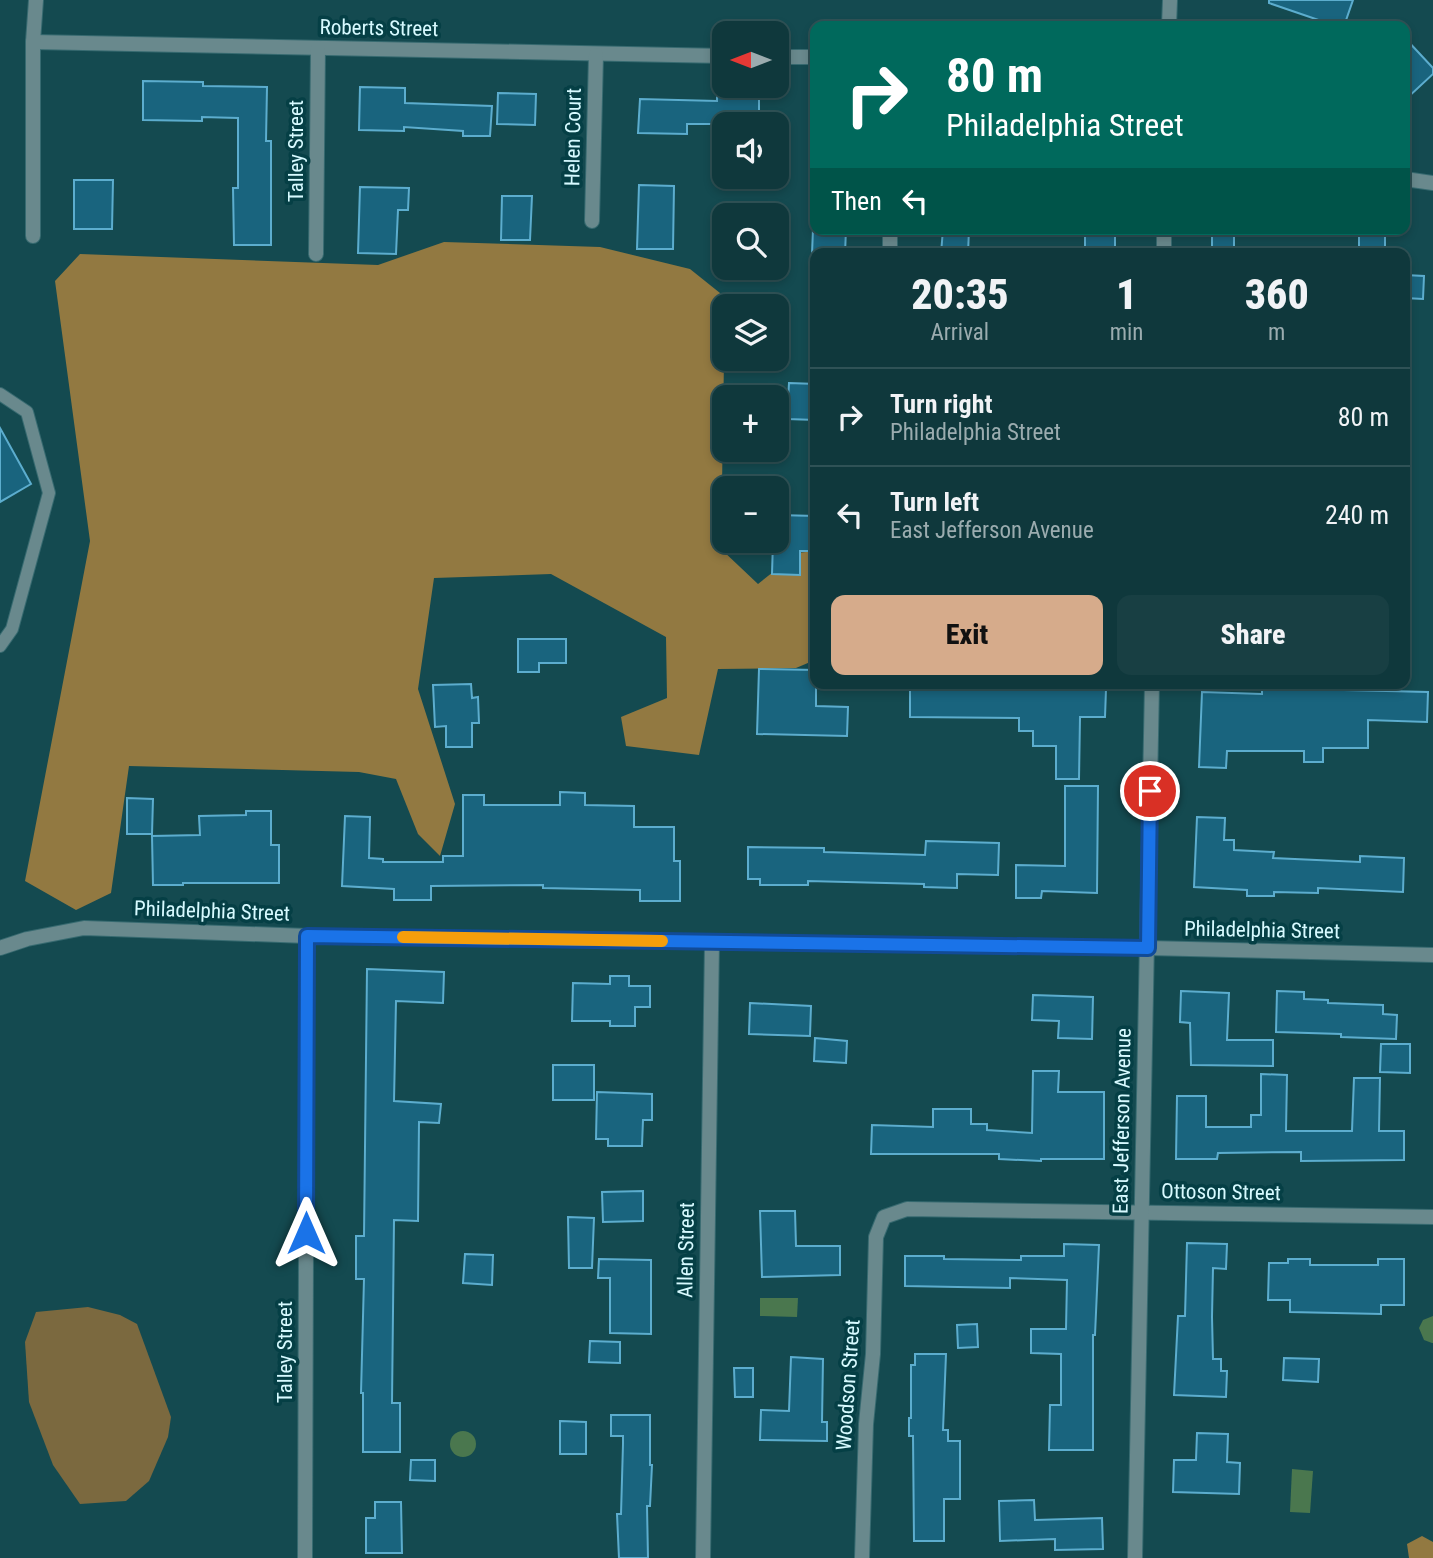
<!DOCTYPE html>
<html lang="en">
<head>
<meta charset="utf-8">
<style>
  body { margin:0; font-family:"Roboto Condensed",sans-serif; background:#183f43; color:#f1f3f6; height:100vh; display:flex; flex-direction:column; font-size:26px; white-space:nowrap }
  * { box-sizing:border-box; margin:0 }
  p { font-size:23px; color:#9bacaf }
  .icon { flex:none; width:38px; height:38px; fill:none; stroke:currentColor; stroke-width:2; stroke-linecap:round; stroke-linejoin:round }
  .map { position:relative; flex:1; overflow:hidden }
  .sheet { position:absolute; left:810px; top:248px; width:600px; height:441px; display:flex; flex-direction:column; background:#0f383c; border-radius:14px; box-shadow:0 4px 10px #0003,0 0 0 2px #2f5256 }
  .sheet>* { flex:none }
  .banner { position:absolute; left:810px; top:21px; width:600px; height:214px; border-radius:14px; box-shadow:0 4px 10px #0003,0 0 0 2px #2f5256; background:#00695c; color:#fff; overflow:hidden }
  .needle { width:46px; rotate:270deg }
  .fabs { position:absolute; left:712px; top:21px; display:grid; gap:14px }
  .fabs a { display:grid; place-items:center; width:77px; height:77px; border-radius:14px; background:#0f383c; box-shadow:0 4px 10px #0003,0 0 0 2px #2f5256; font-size:35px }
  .pin { position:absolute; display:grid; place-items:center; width:60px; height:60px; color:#fff; margin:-30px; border:4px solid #fff; border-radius:50%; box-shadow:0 2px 7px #0007 }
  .me { position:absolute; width:77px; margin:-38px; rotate:0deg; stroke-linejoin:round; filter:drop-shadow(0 0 5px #0008) }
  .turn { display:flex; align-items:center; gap:24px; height:147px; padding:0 21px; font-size:32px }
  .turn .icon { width:91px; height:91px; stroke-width:2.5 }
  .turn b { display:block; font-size:49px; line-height:60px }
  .then { display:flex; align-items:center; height:66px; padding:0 21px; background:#0003; gap:14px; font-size:26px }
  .eta { display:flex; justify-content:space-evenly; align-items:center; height:119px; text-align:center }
  .eta b { font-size:42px; font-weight:800; line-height:49px }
  .primary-button { display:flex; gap:14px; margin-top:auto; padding:14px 21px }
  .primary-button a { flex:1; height:80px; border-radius:14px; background:#d6ab8b; color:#111; font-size:28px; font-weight:800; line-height:80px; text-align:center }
  .primary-button a+a { background:#183f43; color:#f1f3f6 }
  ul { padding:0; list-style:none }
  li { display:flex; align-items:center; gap:21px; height:98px; padding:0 21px; border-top:2px solid #2f5256 }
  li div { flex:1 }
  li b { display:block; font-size:26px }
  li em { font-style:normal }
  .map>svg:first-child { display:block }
  .green { fill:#7b693f }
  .forest { fill:#927941 }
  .water { fill:#4a774e }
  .building { fill:#19647e; stroke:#5cadce; stroke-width:2 }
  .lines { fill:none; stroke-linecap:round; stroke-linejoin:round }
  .service-casing { stroke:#376a70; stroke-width:14 }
  .minor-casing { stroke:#376a70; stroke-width:16 }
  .tertiary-casing { stroke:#376a70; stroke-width:16 }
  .service { stroke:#69898d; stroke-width:12 }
  .minor { stroke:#69898d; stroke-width:14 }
  .tertiary { stroke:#69898d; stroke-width:14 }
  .route-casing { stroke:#114b97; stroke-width:18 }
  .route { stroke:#1a73e8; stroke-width:12 }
  .slow { stroke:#f59e0b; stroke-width:12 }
  .labels { text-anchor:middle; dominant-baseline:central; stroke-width:7; stroke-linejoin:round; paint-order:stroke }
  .street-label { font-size:21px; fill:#d7faff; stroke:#053f45 }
</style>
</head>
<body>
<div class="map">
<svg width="1433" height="1558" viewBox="0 0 1433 1558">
  <rect width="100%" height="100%" fill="#144a50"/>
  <polygon class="green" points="88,1307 120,1315 137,1324 171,1417 168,1437 149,1481 126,1501 80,1504 53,1465 29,1402 25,1342 36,1312"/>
  <g class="forest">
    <polygon points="444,242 600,247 690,269 725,297 721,549 758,584 797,553 815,551 815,660 796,668 718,669 699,755 626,746 621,717 667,698 666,637 551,574 434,578 418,689 455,804 440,856 418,834 396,779 359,772 129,766 111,893 76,910 25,881 90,541 55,281 80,254 378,265"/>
    <polygon points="1422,1536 1433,1542 1433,1558 1409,1558 1407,1544"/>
  </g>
  <g class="water">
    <polygon points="760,1298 798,1298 797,1317 760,1316"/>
    <polygon points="1433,1316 1433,1343 1432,1343 1424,1340 1419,1328 1423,1320"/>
    <circle cx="463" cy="1444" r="13"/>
    <polygon points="1292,1469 1313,1471 1310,1513 1290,1512"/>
  </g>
  <g class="building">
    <polygon points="1269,0 1353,0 1344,26 1336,26 1269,3"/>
    <polygon points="1405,38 1433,68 1433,74 1405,100"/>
    <polygon points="143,81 203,82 203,86 267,87 266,141 271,141 271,245 234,245 233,188 238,188 238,118 202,117 202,121 143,120"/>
    <polygon points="360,87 405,88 405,103 492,106 490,136 463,136 463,131 404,127 404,131 359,130"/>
    <polygon points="498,93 536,94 535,125 497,124"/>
    <polygon points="717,95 759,96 759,124 687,124 687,134 638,133 640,99 717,101"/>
    <polygon points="74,180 113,180 112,229 74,229"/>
    <polygon points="639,185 674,186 673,249 637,249"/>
    <polygon points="360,187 409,188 408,210 398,210 396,254 358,253"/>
    <polygon points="502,196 532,196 530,240 501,240"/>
    <polygon points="813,229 846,229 845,254 812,254"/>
    <polygon points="943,229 969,229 968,254 941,254"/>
    <rect x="1085" y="229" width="30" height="25"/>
    <rect x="1212" y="230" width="22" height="18"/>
    <polygon points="1359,230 1385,231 1385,254 1359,254"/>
    <polygon points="1405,275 1424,276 1423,299 1405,298"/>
    <polygon points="789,383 816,384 816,420 787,419"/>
    <polygon points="0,428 31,484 0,502"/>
    <polygon points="777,515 816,516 816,551 800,551 800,575 772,574 773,541 777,541"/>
    <polygon points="518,639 566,639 566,663 539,663 539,672 518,672"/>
    <polygon points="759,669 816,670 816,706 848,707 847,736 757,734"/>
    <polygon points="471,684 472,698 478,697 479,723 472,723 472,747 446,747 446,726 435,727 433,685"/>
    <polygon points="910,684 1106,689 1105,717 1080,717 1079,779 1056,779 1056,746 1033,746 1033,731 1019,731 1019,718 910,717"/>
    <polygon points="1262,688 1428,692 1427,722 1368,720 1368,748 1323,748 1323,762 1304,762 1304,751 1227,751 1226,768 1199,767 1202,692 1262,694"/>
    <polygon points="1065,786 1098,786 1097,893 1042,891 1041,898 1016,898 1016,865 1065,866"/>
    <polygon points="560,792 585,793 585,805 634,806 634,827 674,827 674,861 680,861 680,901 640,901 640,890 543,888 543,885 431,886 431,900 394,900 394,889 342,886 345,816 370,817 369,858 383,859 383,862 443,862 443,856 463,856 463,795 484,795 484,805 560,805"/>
    <polygon points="127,798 153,799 152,834 127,834"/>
    <polygon points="246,811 271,811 271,845 279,845 279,883 183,883 183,885 153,885 152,836 200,835 199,816 246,815"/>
    <polygon points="1197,817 1225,818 1224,840 1234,840 1234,850 1274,852 1273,858 1360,862 1360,856 1404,858 1403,892 1318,888 1318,893 1274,892 1274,896 1247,896 1247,890 1194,887"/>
    <polygon points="926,841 999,843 998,875 957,874 957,888 924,887 924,884 808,881 808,885 760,885 760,879 748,879 748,847 824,848 824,852 925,855"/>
    <polygon points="367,969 444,972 443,1003 396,1001 394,1101 441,1104 439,1123 419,1122 418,1221 394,1220 392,1403 400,1403 400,1452 363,1452 363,1393 361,1393 364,1279 356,1279 356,1236 364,1236"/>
    <polygon points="610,976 629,976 629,986 650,986 650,1007 635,1007 635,1026 610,1026 610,1021 572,1021 573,983 610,984"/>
    <polygon points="1181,991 1229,993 1227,1040 1273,1040 1273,1066 1191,1065 1190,1023 1180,1022"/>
    <polygon points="1277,991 1304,992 1304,999 1328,1000 1328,1003 1383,1005 1383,1014 1397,1015 1396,1039 1341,1037 1341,1034 1276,1032"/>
    <polygon points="1033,995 1093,997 1092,1039 1058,1038 1059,1021 1032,1020"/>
    <polygon points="750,1003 811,1006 810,1036 749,1034"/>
    <polygon points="815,1038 847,1041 846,1063 814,1061"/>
    <polygon points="1381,1044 1410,1044 1410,1073 1380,1072"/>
    <rect x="553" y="1065" width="41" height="35"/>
    <polygon points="1033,1071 1059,1071 1058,1092 1104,1092 1104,1159 1041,1159 1041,1161 999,1159 999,1154 871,1154 872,1125 933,1127 933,1109 971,1109 971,1124 987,1124 987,1130 1032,1133"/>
    <polygon points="1261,1074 1287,1075 1286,1131 1352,1131 1354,1078 1380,1078 1379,1131 1404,1131 1404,1160 1301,1161 1301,1152 1218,1153 1217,1159 1176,1159 1177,1096 1206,1096 1206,1127 1251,1127 1251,1115 1261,1115"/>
    <polygon points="597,1092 652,1094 652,1120 643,1120 642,1146 608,1146 608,1139 596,1139"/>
    <polygon points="643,1191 643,1221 603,1222 602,1192"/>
    <polygon points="760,1211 795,1211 796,1246 840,1246 840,1275 762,1277"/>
    <polygon points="568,1217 594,1218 592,1268 569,1268"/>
    <polygon points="1187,1243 1227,1244 1226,1269 1213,1268 1212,1317 1213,1359 1221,1359 1221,1371 1227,1371 1226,1397 1174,1395 1178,1316 1185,1316"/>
    <polygon points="1064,1244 1099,1245 1095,1335 1093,1335 1093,1450 1049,1450 1050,1405 1061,1405 1061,1354 1031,1353 1031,1329 1066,1329 1067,1280 1010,1278 1010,1288 905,1286 905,1256 944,1256 944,1259 1021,1260 1021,1256 1064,1256"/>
    <polygon points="465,1254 493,1255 492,1285 463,1283"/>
    <polygon points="599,1259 651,1260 651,1334 610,1333 610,1278 598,1278"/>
    <polygon points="1288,1259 1310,1259 1310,1265 1378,1265 1378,1259 1404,1259 1404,1305 1381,1305 1381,1314 1290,1312 1290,1300 1268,1300 1269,1263 1288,1263"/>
    <polygon points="977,1324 978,1347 958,1348 957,1325"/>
    <polygon points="590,1341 620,1342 620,1363 589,1362"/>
    <polygon points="915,1354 946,1354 943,1430 948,1430 948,1441 960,1441 960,1499 944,1499 944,1541 914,1541 913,1436 909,1436 909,1418 911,1418 911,1365 915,1365"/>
    <polygon points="791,1357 823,1359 822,1422 827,1422 827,1441 760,1440 761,1410 789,1411"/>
    <polygon points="1284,1358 1319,1359 1318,1382 1283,1380"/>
    <polygon points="734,1368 753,1368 753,1397 735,1397"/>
    <polygon points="611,1415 650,1415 650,1465 652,1465 650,1506 647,1506 648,1558 619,1558 617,1514 621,1514 623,1444 623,1436 611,1436"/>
    <polygon points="560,1421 586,1422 586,1454 560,1454"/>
    <polygon points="1197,1433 1228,1434 1227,1462 1240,1463 1239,1494 1173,1492 1174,1460 1196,1460"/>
    <polygon points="411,1460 435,1460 435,1481 410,1480"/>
    <polygon points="1034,1500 1035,1520 1102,1518 1103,1549 1055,1550 1055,1539 1000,1541 999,1501"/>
    <polygon points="375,1502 401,1502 402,1553 366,1553 366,1518 375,1518"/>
  </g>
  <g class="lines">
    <defs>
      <polyline id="service" points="0,394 27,412 49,493 12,629 0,646"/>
      <g id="minor">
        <polyline points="33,42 724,56"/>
        <polyline points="777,57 816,57"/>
        <polyline points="1405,179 1433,183"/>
        <polyline points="592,221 596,55"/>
        <polyline points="33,236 33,42 36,0"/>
        <polyline points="316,254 318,48"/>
        <polyline points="890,254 890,229"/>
        <polyline points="0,948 27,939 84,928 307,936 1148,948 1433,955"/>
        <polyline points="305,1558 307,936"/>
        <polyline points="703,1558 712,942"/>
        <polyline points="862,1558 866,1424 873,1354 876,1237 884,1217 907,1209 1433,1217"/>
      </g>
      <g id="tertiary">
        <polyline points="1169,26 1170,0"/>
        <polyline points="1164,254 1164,229"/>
        <polyline points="1135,1558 1152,684"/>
      </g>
    </defs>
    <use href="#service" class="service-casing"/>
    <use href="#minor" class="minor-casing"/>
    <use href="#tertiary" class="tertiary-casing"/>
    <use href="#service" class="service"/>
    <use href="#minor" class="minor"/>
    <use href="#tertiary" class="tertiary"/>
  </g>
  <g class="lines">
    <defs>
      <polyline id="route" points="306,1233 307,936 1148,948 1150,791"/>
    </defs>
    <use href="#route" class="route-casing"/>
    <use href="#route" class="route"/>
    <polyline class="slow" points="403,937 662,941"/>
  </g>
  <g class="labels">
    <g class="street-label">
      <text transform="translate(379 28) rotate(1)">Roberts Street</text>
      <text transform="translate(573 137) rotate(-89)">Helen Court</text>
      <text transform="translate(296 151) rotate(-90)">Talley Street</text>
      <text transform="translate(212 911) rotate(2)">Philadelphia Street</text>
      <text transform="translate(1262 930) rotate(1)">Philadelphia Street</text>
      <text transform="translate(1122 1121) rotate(-89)">East Jefferson Avenue</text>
      <text transform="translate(1221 1192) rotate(1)">Ottoson Street</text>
      <text transform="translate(686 1250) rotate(-89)">Allen Street</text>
      <text transform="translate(285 1352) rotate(-90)">Talley Street</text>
      <text transform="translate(848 1385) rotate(-86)">Woodson Street</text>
    </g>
  </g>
</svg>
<div class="fabs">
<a><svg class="needle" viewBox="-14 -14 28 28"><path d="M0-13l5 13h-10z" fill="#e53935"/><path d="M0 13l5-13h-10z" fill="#9bacaf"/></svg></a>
<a><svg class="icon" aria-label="sound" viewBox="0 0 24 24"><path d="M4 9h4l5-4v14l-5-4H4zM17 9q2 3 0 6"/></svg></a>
<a><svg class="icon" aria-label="search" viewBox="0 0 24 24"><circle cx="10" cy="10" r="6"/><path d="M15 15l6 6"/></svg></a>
<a><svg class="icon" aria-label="layers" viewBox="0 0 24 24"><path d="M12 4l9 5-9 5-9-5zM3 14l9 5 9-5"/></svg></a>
<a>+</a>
<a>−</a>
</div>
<div class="pin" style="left:1150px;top:791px;background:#d93025"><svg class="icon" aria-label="arrive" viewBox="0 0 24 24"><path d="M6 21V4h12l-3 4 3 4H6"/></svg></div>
<svg class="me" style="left:306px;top:1233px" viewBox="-20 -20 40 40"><path d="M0-17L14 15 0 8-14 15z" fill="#1a73e8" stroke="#fff" stroke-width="4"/></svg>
<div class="banner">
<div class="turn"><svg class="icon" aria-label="right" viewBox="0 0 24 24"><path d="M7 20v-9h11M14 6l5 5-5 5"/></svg><div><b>80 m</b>Philadelphia Street</div></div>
<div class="then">Then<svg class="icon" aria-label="left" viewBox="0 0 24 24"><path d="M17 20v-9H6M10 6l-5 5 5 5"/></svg></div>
</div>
<section class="sheet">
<div class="eta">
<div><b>20:35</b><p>Arrival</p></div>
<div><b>1</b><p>min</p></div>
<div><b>360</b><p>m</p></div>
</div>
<ul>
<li><svg class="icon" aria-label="right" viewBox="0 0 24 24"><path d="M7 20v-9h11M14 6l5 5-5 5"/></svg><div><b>Turn right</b><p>Philadelphia Street</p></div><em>80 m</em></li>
<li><svg class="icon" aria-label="left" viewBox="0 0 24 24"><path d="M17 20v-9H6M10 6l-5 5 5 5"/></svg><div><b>Turn left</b><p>East Jefferson Avenue</p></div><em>240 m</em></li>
</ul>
<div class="primary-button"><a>Exit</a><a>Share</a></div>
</section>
</div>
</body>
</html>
